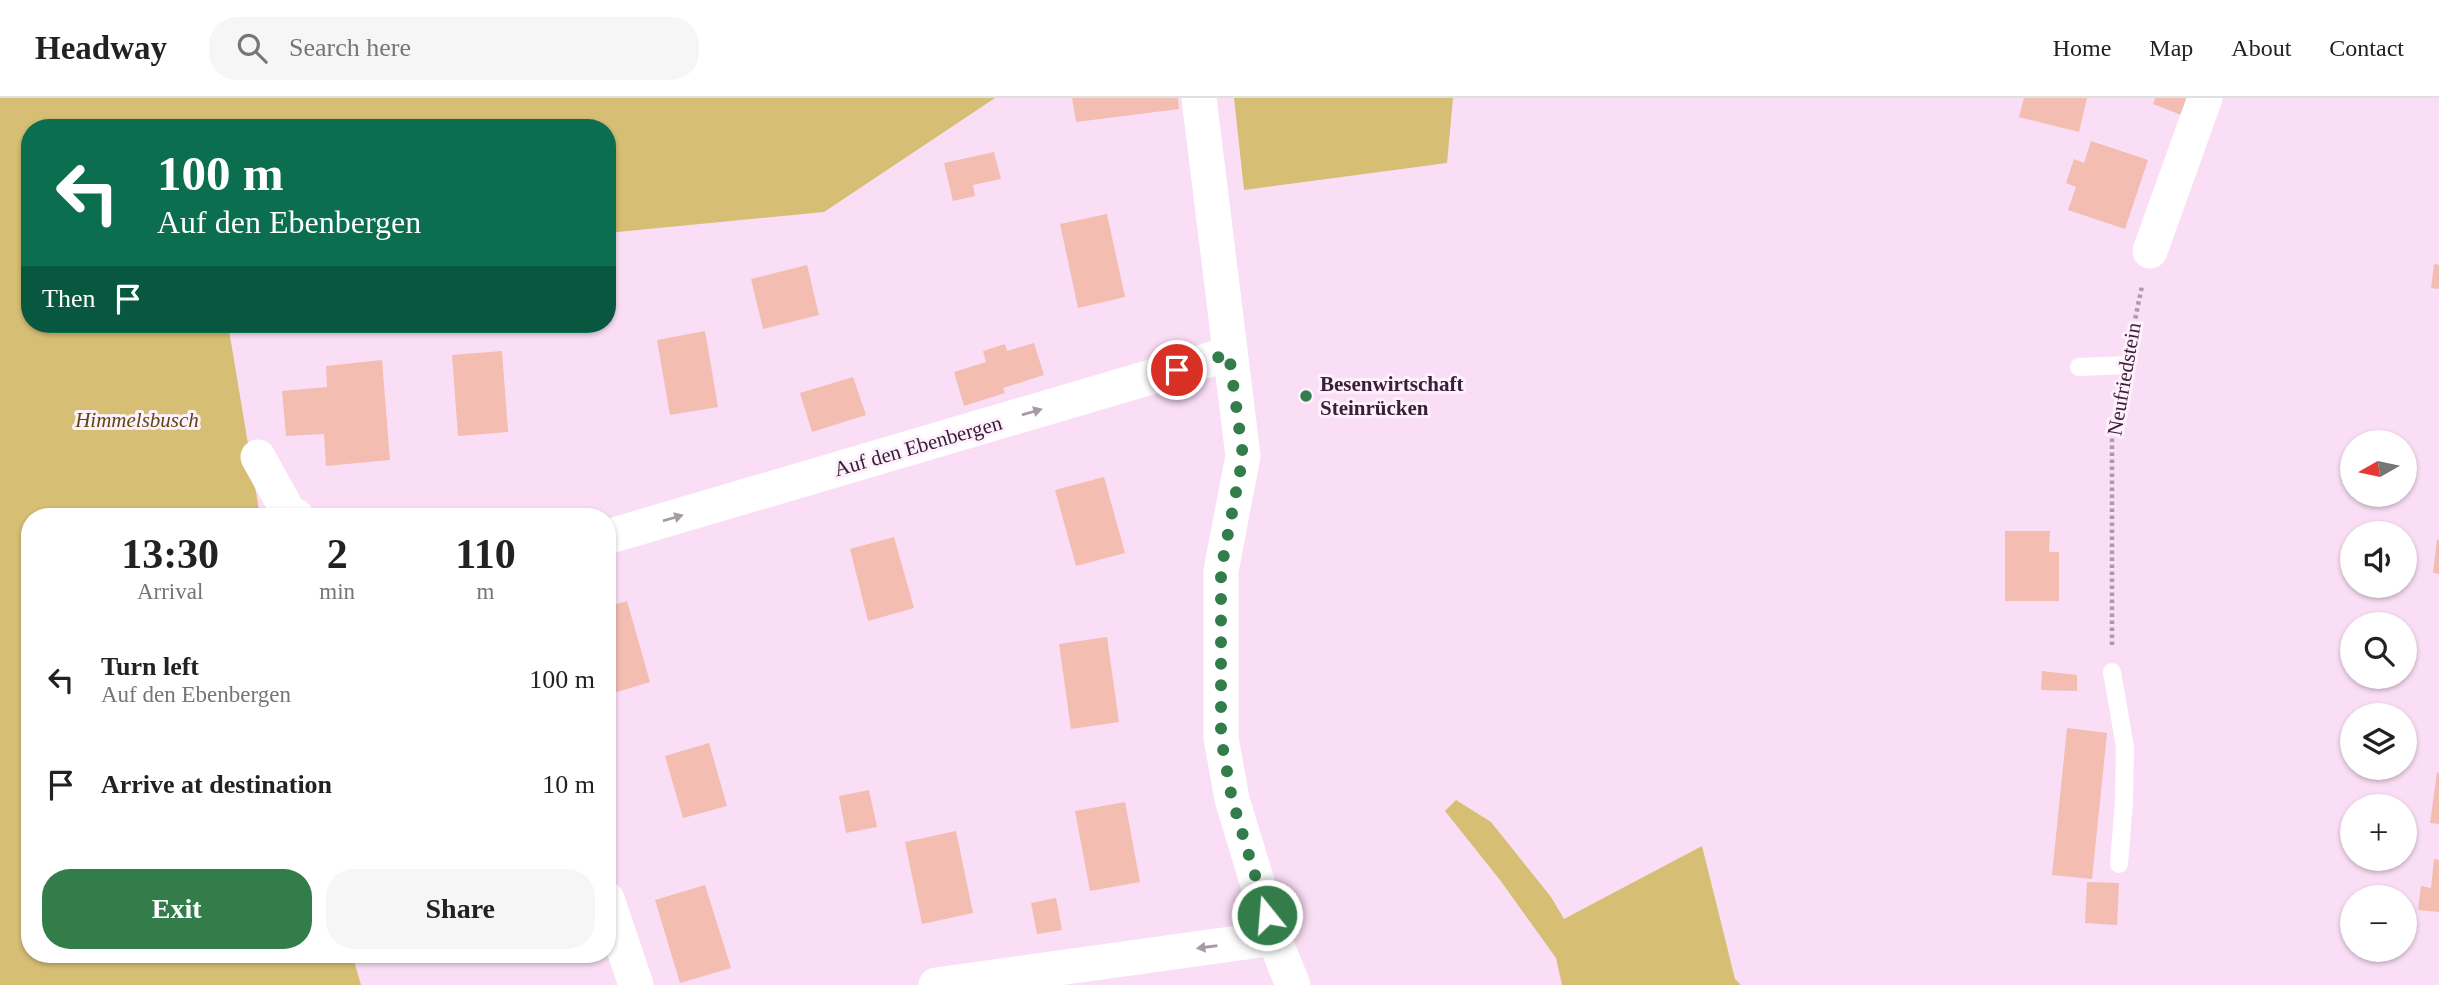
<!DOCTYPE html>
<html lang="en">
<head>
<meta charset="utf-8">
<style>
  body { margin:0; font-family:"Times New Roman",serif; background:#f6f6f6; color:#222; height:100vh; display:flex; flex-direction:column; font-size:26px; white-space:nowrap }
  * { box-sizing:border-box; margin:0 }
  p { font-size:23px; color:#767676 }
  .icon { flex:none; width:38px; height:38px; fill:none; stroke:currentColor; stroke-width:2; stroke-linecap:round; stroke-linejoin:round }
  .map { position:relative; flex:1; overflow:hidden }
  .sheet { position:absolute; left:21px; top:410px; width:595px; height:455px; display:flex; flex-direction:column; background:#fff; border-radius:28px; box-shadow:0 2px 5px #0004 }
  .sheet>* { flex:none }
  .top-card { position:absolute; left:21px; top:21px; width:595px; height:214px; border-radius:28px; box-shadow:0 2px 5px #0004; background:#0b6e4f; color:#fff; overflow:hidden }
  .needle { width:46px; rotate:261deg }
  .tools { position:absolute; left:2340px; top:332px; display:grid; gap:14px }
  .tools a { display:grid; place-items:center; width:77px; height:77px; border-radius:50%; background:#fff; box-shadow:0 2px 5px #0004; font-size:35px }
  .pin { position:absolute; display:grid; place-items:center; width:60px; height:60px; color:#fff; margin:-30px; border:4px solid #fff; border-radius:50%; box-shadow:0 2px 7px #0007 }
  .me { position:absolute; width:77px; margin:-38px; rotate:343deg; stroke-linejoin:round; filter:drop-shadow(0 0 5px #0008) }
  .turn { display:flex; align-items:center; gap:24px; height:147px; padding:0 21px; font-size:32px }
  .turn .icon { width:91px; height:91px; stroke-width:2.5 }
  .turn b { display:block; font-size:49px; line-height:60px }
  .then { display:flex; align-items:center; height:66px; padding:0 21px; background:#0003; gap:14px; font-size:26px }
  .eta { display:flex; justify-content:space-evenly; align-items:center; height:119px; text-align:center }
  .eta b { font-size:42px; font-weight:700; line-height:49px }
  .cta { display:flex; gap:14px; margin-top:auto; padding:14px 21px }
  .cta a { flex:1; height:80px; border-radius:28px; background:#337d4a; color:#fff; font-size:28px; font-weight:700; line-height:80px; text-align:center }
  .cta a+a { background:#f6f6f6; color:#222 }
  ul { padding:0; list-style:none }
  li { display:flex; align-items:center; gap:21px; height:105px; padding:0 21px }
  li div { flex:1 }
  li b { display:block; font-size:26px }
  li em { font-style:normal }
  header { display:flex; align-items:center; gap:42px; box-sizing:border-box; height:98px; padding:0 35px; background:#fff; border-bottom:2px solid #e0e0e0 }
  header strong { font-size:33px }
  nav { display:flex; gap:38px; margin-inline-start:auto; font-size:24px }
  .search { width:490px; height:63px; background:#f6f6f6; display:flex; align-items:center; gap:18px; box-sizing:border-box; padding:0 24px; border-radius:28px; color:#767676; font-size:26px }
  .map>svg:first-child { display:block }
  .green { fill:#d6be74 }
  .building { fill:#f3bdb2 }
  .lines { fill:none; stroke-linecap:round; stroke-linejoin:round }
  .path { stroke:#b297ae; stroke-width:4.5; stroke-dasharray:3.5 3.5; stroke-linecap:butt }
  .service { stroke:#fff; stroke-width:18 }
  .minor { stroke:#fff; stroke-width:35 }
  .oneway { fill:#a69ba5 }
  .route { stroke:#337d4a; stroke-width:12; stroke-dasharray:0 21.6 }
  .poi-dot { fill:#337d4a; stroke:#fef0fc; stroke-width:2.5 }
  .labels { text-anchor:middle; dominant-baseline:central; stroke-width:6; stroke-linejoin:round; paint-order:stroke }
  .street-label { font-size:21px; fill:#3a2036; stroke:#fef0fc }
  .poi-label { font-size:21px; font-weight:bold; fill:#3a2036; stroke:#fef0fc; text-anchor:start }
  .park-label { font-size:21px; font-style:italic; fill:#5b4a0f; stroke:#fef0fc }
</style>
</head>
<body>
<header>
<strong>Headway</strong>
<div class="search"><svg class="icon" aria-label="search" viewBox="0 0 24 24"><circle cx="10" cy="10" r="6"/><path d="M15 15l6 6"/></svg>Search here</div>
<nav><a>Home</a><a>Map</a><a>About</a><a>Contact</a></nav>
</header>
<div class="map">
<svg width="2439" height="887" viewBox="0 0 2439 887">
  <rect width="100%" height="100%" fill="#fadef5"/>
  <g class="green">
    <polygon points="0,0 995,0 824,114 607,135 607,30 30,30 30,226 228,226 260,418 30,418 30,856 352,856 361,887 0,887"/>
    <polygon points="1234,0 1453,0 1447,65 1244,92"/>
    <polygon points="1456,702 1491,724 1551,799 1564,821 1702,748 1735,881 1741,887 1562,887 1556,860 1500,782 1445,713"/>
  </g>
  <g class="building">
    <polygon points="1072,0 1178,0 1179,11 1076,24"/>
    <polygon points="2024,0 2087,0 2079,34 2019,19"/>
    <polygon points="2155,0 2196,0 2189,20 2153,6"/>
    <polygon points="2091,43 2148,62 2125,131 2068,112 2076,89 2066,85 2074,61 2084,65"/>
    <polygon points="994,54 1001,81 973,87 975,98 953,103 944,65"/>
    <polygon points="1107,116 1125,199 1078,210 1060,126"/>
    <polygon points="2434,166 2439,167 2439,191 2431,190"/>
    <polygon points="807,167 819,217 763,231 751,181"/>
    <polygon points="705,233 718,309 670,317 657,242"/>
    <polygon points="1034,245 1044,277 1003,290 1005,295 964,308 954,274 986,264 983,253 1005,246 1007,253"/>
    <polygon points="502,253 508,334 458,338 452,257"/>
    <polygon points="382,262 390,362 326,368 324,336 286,338 282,293 327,289 326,268"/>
    <polygon points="853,279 866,317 812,334 800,295"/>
    <polygon points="1104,379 1125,455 1076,468 1055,392"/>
    <polygon points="2005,433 2050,433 2049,454 2059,454 2059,503 2005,503"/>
    <polygon points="894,439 914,510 868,523 850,451"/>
    <polygon points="2437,441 2439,442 2439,476 2433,475"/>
    <polygon points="627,503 650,584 607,597 607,509"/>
    <polygon points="1107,539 1119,624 1071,631 1059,546"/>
    <polygon points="2042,573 2077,577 2077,593 2041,592"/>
    <polygon points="2067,630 2107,635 2092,781 2052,777"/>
    <polygon points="709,645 727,708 683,720 665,658"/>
    <polygon points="2437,674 2439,675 2439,726 2430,725"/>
    <polygon points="869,692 877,729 846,735 839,698"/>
    <polygon points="1125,704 1140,784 1090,793 1075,713"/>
    <polygon points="956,733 973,815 922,826 905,744"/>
    <polygon points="2434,761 2439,762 2439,814 2418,812 2421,788 2431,790"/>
    <polygon points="2087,784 2119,785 2117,827 2085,825"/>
    <polygon points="705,787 731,870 680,885 655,802"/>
    <polygon points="1056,800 1062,832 1037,836 1031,805"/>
  </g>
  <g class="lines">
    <g class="path">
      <polyline points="2131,241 2142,188"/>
      <polyline points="2112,547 2112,329 2119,294"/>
    </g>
    <g class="service">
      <polyline points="2079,269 2125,267"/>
      <polyline points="2112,574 2125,649 2124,703 2119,766"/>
    </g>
    <g class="minor">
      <polyline points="1199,0 1243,358 1221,473 1221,640 1232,701 1274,840 1293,887"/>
      <polyline points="2150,153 2205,0"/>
      <polyline points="258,359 290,417 296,418"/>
      <polyline points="607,439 1229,256"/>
      <polyline points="607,801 636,887"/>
      <polyline points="936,887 1274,840"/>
    </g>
  </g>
  <defs><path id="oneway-solid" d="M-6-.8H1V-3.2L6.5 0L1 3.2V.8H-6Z" transform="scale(1.75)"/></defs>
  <g class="oneway">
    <use href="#oneway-solid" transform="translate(1032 314) rotate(-16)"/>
    <use href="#oneway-solid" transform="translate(673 420) rotate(-16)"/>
    <use href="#oneway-solid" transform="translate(1207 849) rotate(172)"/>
  </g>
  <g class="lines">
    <polyline class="route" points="1177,272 1229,256 1243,358 1221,472 1221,640 1232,701 1267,817"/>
  </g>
  <circle class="poi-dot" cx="1306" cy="298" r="7"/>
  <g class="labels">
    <g class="street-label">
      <text transform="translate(2124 281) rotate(-80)">Neufriedstein</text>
      <text transform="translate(918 348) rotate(-16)">Auf den Ebenbergen</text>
    </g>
    <g class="poi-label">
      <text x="1320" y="286">Besenwirtschaft<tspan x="1320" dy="24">Steinrücken</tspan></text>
    </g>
    <g class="park-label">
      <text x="137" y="322">Himmelsbusch</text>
    </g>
  </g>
</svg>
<div class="tools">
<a><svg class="needle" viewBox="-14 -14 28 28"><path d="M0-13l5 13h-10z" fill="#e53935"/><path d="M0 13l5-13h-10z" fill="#767676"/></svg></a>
<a><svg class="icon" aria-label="sound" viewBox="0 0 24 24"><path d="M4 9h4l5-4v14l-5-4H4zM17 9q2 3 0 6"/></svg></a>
<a><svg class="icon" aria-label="search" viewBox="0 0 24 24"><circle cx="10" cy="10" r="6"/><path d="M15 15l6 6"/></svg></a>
<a><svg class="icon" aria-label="layers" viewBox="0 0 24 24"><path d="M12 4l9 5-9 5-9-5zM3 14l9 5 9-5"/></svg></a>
<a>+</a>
<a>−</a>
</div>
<div class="pin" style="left:1177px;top:272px;background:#d93025"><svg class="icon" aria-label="arrive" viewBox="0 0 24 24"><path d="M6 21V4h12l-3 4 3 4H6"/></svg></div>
<svg class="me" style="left:1267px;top:817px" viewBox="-20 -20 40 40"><circle r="17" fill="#337d4a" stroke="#fff" stroke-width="3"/><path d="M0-11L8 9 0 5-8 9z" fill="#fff"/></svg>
<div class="top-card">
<div class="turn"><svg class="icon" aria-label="left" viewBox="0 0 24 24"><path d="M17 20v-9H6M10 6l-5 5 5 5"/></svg><div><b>100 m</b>Auf den Ebenbergen</div></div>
<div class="then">Then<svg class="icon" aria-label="arrive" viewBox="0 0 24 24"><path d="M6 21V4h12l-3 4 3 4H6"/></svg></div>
</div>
<section class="sheet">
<div class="eta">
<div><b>13:30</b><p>Arrival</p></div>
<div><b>2</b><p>min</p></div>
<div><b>110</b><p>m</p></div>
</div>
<ul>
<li><svg class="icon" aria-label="left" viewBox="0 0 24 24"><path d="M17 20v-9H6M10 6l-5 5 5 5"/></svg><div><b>Turn left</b><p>Auf den Ebenbergen</p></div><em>100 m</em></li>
<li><svg class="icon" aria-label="arrive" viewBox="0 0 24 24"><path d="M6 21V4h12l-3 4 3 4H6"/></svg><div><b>Arrive at destination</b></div><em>10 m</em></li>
</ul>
<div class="cta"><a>Exit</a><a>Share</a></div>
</section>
</div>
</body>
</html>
